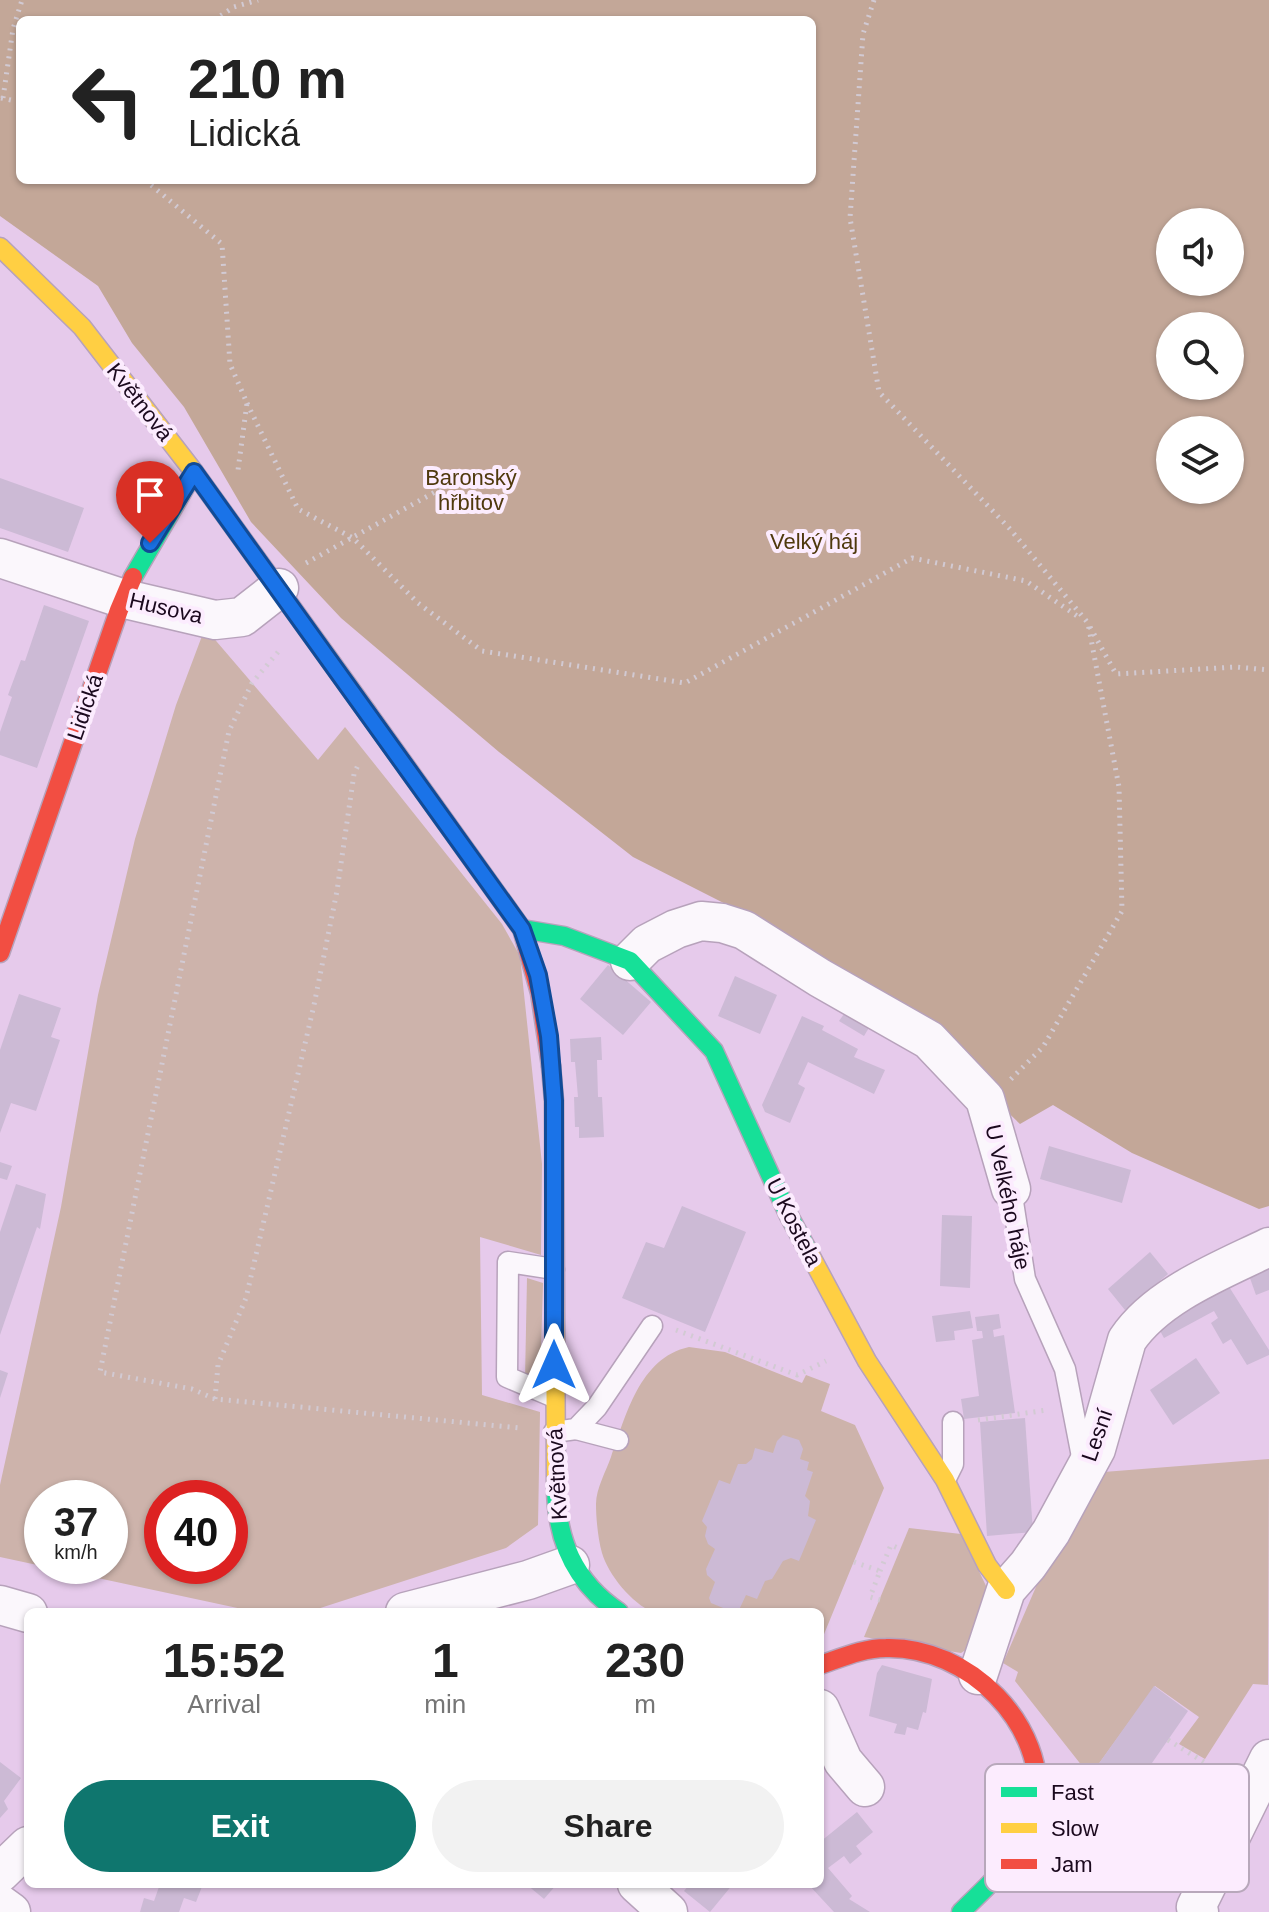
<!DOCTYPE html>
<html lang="en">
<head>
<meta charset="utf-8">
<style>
  body { margin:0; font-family:Helvetica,sans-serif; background:#f2f2f2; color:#222; height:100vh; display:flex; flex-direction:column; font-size:30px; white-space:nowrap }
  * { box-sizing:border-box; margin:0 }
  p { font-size:26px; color:#767676 }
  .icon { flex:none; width:44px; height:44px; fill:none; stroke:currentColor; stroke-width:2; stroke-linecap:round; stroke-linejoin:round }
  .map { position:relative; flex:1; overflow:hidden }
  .sheet { position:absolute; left:24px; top:1608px; width:800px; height:280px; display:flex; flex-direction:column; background:#fff; border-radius:12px; box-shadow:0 2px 6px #0004 }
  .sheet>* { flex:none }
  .hud { position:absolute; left:16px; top:16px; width:800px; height:168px; border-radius:12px; box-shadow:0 2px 6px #0004; background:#fff; color:#222; overflow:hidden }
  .tools { position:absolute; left:1156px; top:208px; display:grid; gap:16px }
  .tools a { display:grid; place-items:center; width:88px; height:88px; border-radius:50%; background:#fff; box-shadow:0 2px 6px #0004; font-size:40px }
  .speed { position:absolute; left:24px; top:1480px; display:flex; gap:16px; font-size:40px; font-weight:700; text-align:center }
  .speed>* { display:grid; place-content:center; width:104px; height:104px; border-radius:50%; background:#fff; box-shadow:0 2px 6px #0004; line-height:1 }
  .speed small { font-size:20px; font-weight:400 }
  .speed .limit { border:12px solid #d22; background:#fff; color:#111 }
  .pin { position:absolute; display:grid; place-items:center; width:68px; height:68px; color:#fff; margin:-82px -34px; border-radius:50% 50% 50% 0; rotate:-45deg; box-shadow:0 0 8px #0007 }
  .pin .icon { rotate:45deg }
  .me { position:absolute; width:88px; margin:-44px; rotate:0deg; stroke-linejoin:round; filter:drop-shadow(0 0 6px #0008) }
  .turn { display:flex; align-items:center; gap:28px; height:168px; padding:0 40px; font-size:36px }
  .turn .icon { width:104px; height:104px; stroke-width:2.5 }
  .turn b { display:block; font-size:56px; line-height:68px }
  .eta { display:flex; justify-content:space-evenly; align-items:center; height:136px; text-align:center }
  .eta b { font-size:48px; font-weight:700; line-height:56px }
  .action { display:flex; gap:16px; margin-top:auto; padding:16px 40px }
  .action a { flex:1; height:92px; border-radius:48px; background:#0f766e; color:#fff; font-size:32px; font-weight:700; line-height:92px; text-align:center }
  .action a+a { background:#f2f2f2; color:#222 }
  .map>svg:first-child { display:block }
  .green { fill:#cdb3ab; fill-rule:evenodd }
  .forest { fill:#c3a798; fill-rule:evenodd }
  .building { fill:#ccbad5 }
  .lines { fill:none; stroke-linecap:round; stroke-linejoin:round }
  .lane-casing { stroke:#b7a2bb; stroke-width:23 }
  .street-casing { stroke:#b7a2bb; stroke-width:41 }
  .fast-casing { stroke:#b7a2bb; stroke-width:21 }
  .slow-casing { stroke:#b7a2bb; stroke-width:21 }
  .jam-casing { stroke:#b7a2bb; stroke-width:21 }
  .path { stroke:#d2cad3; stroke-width:5; stroke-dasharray:2 6; stroke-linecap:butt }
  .lane { stroke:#fbf7fc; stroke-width:20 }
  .street { stroke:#fbf7fc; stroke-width:38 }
  .fast { stroke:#16e098; stroke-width:18 }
  .slow { stroke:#ffcf43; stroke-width:18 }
  .jam { stroke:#f24e42; stroke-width:18 }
  .route-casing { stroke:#114b97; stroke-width:20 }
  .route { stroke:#1a73e8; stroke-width:14 }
  .labels { text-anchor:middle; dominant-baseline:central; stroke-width:8; stroke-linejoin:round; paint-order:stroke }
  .street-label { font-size:22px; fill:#1b091e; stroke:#fcecfe }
  .park-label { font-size:22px; fill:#4f390d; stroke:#fcecfe }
  .key { fill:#fcecfe; stroke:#b8a8bb; stroke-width:2 }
  .key-label { font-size:22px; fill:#1b091e }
</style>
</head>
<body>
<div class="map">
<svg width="1269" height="1912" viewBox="0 0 1269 1912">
  <rect width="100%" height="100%" fill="#e6caeb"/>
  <g class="green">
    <path d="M 205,628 L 318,760 L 345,727 L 502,924 L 520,956 L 542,1164 L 541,1255 L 480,1237 L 482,1395 L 540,1412 L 538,1525 L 506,1548 L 308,1612 L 256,1612 L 0,1557 L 0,1485 L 61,1207 L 98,995 L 135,839 L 176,705 ZM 42,1498 L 110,1498 L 110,1566 L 42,1566 ZM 162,1498 L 230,1498 L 230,1566 L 162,1566 Z"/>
    <polygon points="527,1278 543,1283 540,1382 525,1379"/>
    <path d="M 689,1347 L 725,1352 L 802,1383 L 806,1375 L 830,1384 L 821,1411 L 855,1425 L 884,1488 L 820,1644 L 820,1612 L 653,1612 C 632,1604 608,1574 602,1553 C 598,1539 596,1518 596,1504 C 596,1489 606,1471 611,1457 C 626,1416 639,1358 689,1347 Z"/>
    <polygon points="1269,1459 1268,1685 1253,1684 1205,1759 1179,1744 1199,1717 1155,1686 1090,1776 1015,1681 1018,1672 1003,1663 1055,1543 1091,1473"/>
    <polygon points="909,1528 961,1534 988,1590 975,1644 961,1653 864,1637"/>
  </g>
  <path class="forest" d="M 0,0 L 1269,0 L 1269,1206 L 1259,1209 L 1132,1153 L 1053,1105 L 1020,1124 L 972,1078 L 905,1005 L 773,928 L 633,857 L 499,752 L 341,618 L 251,522 L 184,407 L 132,343 L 98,286 L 0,216 ZM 20,20 L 812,20 L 812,180 L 20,180 ZM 1170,222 L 1230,222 L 1230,282 L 1170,282 ZM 1170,326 L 1230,326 L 1230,386 L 1170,386 ZM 1170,430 L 1230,430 L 1230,490 L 1170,490 Z"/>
  <g class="building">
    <polygon points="0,478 84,508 68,552 0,528"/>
    <polygon points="44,605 89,621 37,768 0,755 0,732 12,697 8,695 21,660 25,661"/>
    <polygon points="608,965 651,1002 623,1035 580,999"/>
    <polygon points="735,976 777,995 760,1034 718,1016"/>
    <polygon points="19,994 61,1008 51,1037 60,1040 36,1111 11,1103 0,1133 0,1050"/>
    <polygon points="849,1007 873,1021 864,1036 839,1021"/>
    <polygon points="802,1016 824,1026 822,1030 858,1049 854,1057 885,1070 874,1094 808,1062 798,1084 805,1088 790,1123 765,1112 762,1105"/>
    <polygon points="601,1037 602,1060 597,1060 598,1097 602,1097 604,1137 579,1138 579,1127 575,1127 574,1097 578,1097 575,1062 571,1062 570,1039"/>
    <polygon points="1049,1146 1131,1170 1122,1203 1040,1179"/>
    <polygon points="0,1162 12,1166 7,1180 0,1178"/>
    <polygon points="16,1184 46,1194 40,1229 37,1227 0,1335 0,1232"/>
    <polygon points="682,1206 746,1232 705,1332 622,1298 646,1242 664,1248"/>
    <polygon points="942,1215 972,1216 970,1288 940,1286"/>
    <polygon points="1150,1252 1168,1274 1125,1310 1108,1289"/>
    <polygon points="1269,1252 1269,1290 1256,1295 1246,1267"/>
    <polygon points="1226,1282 1269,1350 1269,1355 1247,1365 1231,1339 1223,1344 1211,1323 1218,1318 1214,1311 1164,1338 1154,1320"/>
    <polygon points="970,1311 973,1328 954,1331 955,1340 936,1342 932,1316"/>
    <polygon points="999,1314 1001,1328 993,1330 994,1337 1004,1335 1015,1413 964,1419 961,1399 979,1396 972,1340 983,1338 982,1331 977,1331 975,1317"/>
    <polygon points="1196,1358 1220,1393 1173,1425 1150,1390"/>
    <polygon points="0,1370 8,1373 0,1398"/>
    <polygon points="1025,1418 1033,1532 987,1536 980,1422"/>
    <polygon points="783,1435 799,1440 803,1449 800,1459 809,1462 807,1470 813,1472 805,1496 810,1501 808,1516 816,1520 799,1561 791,1558 783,1561 772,1579 765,1581 757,1599 746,1595 739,1610 733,1612 711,1603 709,1598 715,1582 707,1575 706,1569 715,1549 708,1544 705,1536 707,1527 702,1521 719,1480 730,1484 738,1464 746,1464 752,1459 755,1448 773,1453 777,1441"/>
    <polygon points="882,1665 932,1679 926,1713 923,1712 918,1730 907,1727 905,1735 894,1733 897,1724 869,1716 877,1673"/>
    <polygon points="1154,1686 1188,1711 1125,1802 1090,1776"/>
    <polygon points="0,1762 21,1778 4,1801 8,1809 0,1818"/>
    <polygon points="857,1812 873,1832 856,1846 862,1854 850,1864 844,1856 828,1868 852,1896 849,1899 870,1912 834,1912 808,1884 820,1884 820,1842"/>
    <polygon points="160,1884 203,1884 196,1902 184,1898 179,1912 140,1912 144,1898 154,1901"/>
    <polygon points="526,1884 557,1884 544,1899"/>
    <polygon points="690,1884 733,1884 710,1912 684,1891"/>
  </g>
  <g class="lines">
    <defs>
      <g id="lane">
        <polyline points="1011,1189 1025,1279 1065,1369 1084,1467"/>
        <polyline points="554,1269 508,1262 507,1377 554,1397"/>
        <polyline points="576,1429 618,1440"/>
        <polyline points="554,1432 576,1429 597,1407 652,1326"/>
        <polyline points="947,1476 953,1464 953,1422"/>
      </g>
      <g id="street">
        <polyline points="0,558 121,598 215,620 242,617 279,588"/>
        <polyline points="630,961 647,944 676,929 701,921 722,923 744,930 820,978 929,1040 985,1099 1011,1189"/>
        <polyline points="0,1605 28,1613"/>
        <polyline points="405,1612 528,1580 570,1565"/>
        <path d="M 978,1675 L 1006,1590 L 1028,1565 L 1051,1532 L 1096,1449 L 1127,1340 C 1157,1295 1222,1270 1269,1247"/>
        <polyline points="820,1709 843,1761 865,1787"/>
        <polyline points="0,1873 28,1846"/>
        <polyline points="637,1884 668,1912"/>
        <polyline points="0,1904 11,1912"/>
        <polyline points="1199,1912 1196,1907 1269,1759"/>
      </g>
      <g id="fast">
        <polyline points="133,577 194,472"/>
        <polyline points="522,929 564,936 630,961 714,1051 788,1214 807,1249"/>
        <path d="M 556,1486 C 556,1539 574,1582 619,1612"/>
        <path d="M 961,1912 C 991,1882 1028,1852 1037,1808"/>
      </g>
      <g id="slow">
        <polyline points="0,247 82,327 194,472 367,712"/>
        <polyline points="551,1066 554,1101 556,1486"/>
        <polyline points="807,1249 867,1361 945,1480 987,1565 1006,1590"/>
      </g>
      <g id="jam">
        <polyline points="367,712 522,929 540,993 551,1066"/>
        <polyline points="0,953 119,610 133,577"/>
        <path d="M 820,1665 C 841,1658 863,1648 886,1648 C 968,1646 1048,1724 1037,1808"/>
      </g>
    </defs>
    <use href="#lane" class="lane-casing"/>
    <use href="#street" class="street-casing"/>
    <use href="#fast" class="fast-casing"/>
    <use href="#slow" class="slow-casing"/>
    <use href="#jam" class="jam-casing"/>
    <g class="path">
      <polyline points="874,0 863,34 850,218 879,392 1010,529 1088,623 1119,787 1122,911 1043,1047 1010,1080"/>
      <polyline points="214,20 234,7 258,0"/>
      <polyline points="1,98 20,102"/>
      <polyline points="3,98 13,29 22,0"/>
      <polyline points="145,180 222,244 230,364 247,403 238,470"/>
      <polyline points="247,403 298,509 353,538 418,603 482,651 685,683 912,558 1026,581 1080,618"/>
      <polyline points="306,563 446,486"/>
      <polyline points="1090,627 1116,674 1236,667 1269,670"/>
      <polyline points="278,652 252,683 229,731 100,1372 192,1389 215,1399 521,1428"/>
      <polyline points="676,1330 797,1375 826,1361"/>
      <polyline points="215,1399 218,1365 246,1298 314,1005 337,891 354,774 359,763"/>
      <polyline points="978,1420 1047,1410"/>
      <polyline points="854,1562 880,1571 870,1597 880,1600"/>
      <polyline points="880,1571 891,1545 900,1549"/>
      <polyline points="1168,1740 1225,1775"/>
      <polyline points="1075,1770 1172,1880"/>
    </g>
    <use href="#lane" class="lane"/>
    <use href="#street" class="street"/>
    <use href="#fast" class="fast"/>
    <use href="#slow" class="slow"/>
    <use href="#jam" class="jam"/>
  </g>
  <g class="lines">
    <defs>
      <polyline id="route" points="150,543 194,472 522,929 538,975 549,1036 554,1101 554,1365"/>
    </defs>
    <use href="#route" class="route-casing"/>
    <use href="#route" class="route"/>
  </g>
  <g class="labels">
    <g class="street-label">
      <text transform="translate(140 402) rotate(52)">Květnová</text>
      <text transform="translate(166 608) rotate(13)">Husova</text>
      <text transform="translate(85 707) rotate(-71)">Lidická</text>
      <text transform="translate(1008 1197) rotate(78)">U Velkého háje</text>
      <text transform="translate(794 1222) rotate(63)">U Kostela</text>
      <text transform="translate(1097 1435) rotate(-71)">Lesní</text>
      <text transform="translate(557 1474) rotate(-93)">Květnová</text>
    </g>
    <g class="park-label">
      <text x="471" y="477">Baronský<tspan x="471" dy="25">hřbitov</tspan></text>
      <text x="814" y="541">Velký háj</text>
    </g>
  </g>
  <rect x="985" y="1764" width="264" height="128" rx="12" class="key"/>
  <rect x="1001" y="1787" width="36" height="10" fill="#16e098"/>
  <rect x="1001" y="1823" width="36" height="10" fill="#ffcf43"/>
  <rect x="1001" y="1859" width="36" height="10" fill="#f24e42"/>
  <g class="key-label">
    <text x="1051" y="1800">Fast</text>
    <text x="1051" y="1836">Slow</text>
    <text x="1051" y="1872">Jam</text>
  </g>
</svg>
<div class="tools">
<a><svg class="icon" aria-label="sound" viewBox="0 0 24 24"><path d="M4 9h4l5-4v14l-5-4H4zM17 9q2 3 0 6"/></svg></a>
<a><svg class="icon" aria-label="search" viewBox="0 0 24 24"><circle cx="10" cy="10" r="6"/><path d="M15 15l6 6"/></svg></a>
<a><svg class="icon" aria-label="layers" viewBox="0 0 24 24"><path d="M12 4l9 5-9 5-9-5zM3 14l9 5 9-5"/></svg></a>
</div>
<div class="speed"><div>37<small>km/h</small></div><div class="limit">40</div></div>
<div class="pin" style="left:150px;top:543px;background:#d93025"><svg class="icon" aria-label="arrive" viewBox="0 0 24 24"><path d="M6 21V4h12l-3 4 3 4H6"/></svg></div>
<svg class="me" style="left:554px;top:1365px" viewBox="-20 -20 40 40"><path d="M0-17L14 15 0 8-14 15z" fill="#1a73e8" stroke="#fff" stroke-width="4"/></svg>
<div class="hud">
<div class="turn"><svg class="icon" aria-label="left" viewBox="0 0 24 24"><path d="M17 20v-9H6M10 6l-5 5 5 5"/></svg><div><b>210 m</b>Lidická</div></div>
</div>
<section class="sheet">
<div class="eta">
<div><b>15:52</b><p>Arrival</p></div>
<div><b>1</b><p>min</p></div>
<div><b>230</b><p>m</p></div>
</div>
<div class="action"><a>Exit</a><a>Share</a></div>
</section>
</div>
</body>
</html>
